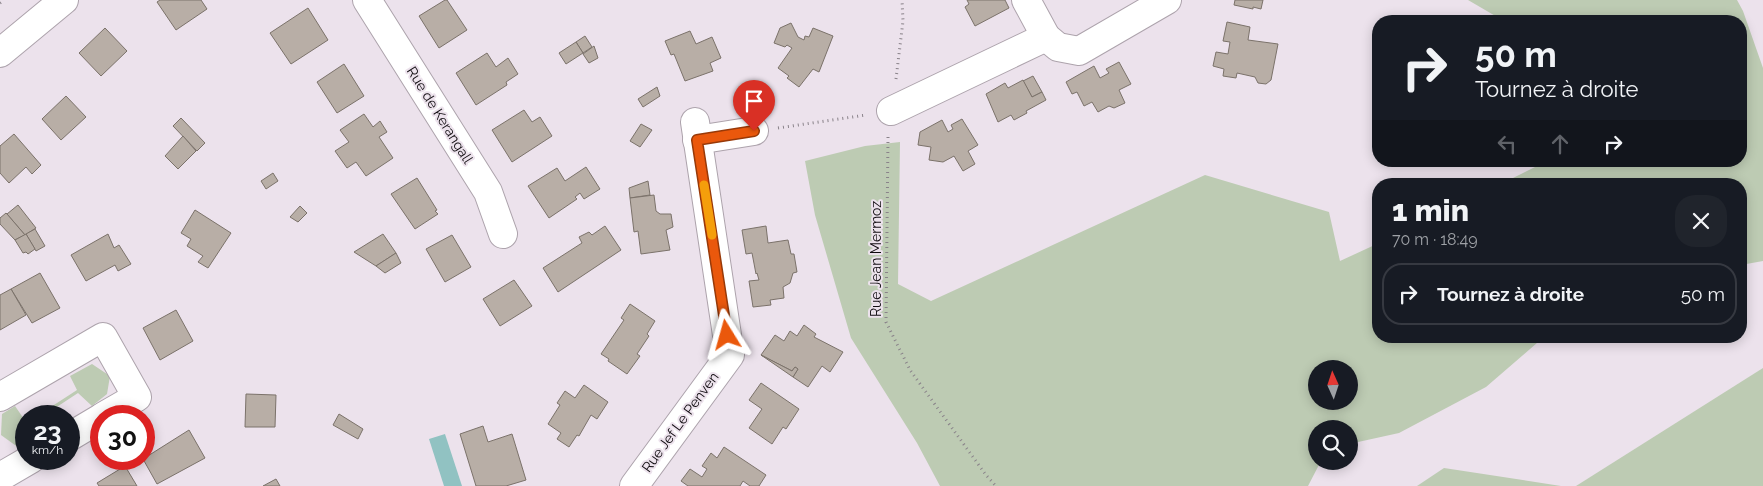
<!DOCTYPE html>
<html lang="fr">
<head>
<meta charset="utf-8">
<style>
  body { margin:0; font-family:Raleway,sans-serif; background:#20242c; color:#f1f3f6; height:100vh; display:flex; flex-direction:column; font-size:19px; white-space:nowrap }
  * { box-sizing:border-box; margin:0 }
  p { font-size:16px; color:#9ea1a6 }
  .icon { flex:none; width:28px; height:28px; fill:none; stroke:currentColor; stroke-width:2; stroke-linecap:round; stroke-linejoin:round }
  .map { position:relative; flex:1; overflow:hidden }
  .sheet { position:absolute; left:1372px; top:178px; width:375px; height:165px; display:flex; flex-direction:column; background:#171b24; border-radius:20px; box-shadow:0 2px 12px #0003 }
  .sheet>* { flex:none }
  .banner { position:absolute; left:1372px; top:15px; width:375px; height:152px; border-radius:20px; box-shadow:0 2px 12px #0003; background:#171b24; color:#f1f3f6; overflow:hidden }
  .needle { width:32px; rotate:357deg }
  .controls { position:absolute; left:1308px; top:360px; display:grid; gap:10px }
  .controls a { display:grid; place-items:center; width:50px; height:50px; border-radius:50%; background:#171b24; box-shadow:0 2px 12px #0003; font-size:25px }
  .speed { position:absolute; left:15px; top:405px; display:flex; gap:10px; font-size:25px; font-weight:700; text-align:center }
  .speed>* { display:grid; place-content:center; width:65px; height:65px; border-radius:50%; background:#171b24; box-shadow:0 2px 12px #0003; line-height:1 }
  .speed small { font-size:12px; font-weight:400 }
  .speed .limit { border:8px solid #d22; background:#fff; color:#111 }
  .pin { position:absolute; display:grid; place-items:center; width:42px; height:42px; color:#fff; margin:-51px -21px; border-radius:50% 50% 50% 0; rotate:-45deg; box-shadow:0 0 5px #0007 }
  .pin .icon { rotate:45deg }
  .me { position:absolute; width:55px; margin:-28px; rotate:352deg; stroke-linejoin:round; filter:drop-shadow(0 0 4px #0008) }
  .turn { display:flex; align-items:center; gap:18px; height:105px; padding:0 20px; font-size:22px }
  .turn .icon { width:65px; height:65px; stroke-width:2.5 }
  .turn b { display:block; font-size:35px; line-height:42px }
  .lanes { display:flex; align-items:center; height:48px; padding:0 20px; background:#0003; justify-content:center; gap:25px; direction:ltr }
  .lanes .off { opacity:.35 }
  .round { display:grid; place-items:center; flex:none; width:52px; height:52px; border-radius:20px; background:#20242c }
  .head { display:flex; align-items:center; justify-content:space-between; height:85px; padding:0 20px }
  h1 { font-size:30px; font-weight:800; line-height:38px }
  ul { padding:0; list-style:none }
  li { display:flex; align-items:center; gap:15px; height:62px; margin:0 10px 8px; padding:0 10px; border:2px solid #363941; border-radius:20px }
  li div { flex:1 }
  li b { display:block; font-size:19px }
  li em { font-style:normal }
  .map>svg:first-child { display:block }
  .green { fill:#bdcbb3; fill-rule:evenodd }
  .water { fill:#91c2c2 }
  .building { fill:#b8aea6; stroke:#7b726a }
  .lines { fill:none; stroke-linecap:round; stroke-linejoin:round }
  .minor-casing { stroke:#ada3ac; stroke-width:30 }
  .path { stroke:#898289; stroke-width:3; stroke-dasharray:1 4; stroke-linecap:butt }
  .minor { stroke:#fff; stroke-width:28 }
  .route-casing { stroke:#983908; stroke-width:12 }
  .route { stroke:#ea580c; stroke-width:9 }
  .slow { stroke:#f59e0b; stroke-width:9 }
  .labels { text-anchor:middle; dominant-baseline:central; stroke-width:4; stroke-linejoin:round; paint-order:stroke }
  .street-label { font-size:14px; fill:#0f0b0f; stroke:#ece2ec }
</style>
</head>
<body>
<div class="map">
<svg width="1763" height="486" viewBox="0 0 1763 486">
  <rect width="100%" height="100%" fill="#ece2ec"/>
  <g class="green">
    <polygon points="1468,0 1737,0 1743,11 1763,68 1763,261 1741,265 1741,184 1501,184 1547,161 1741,161 1741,21 1504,21"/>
    <path d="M 900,142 L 898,284 L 931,301 L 1205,175 L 1329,212 L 1340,261 L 1379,243 L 1379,336 L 1545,336 L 1486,387 L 1399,433 L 1349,444 L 1349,429 L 1316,429 L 1316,461 L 1321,461 L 1308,486 L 940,486 L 917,443 L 851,338 L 815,215 L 805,161 L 865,146 ZM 1316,369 L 1349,369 L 1349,401 L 1316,401 Z"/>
    <polygon points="92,364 110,376 107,394 92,406 78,393 43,416 37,416 77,390 70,376"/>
    <polygon points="1763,368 1763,486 1576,486"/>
    <polygon points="15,406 26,422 26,446 19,448 1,435 2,414"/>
    <polygon points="1444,468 1561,486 1417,486"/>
  </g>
  <polygon class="water" points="445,434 462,486 444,486 429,439"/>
  <g class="building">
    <polygon points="160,0 201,0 207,9 176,30 157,2"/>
    <polygon points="445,0 447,0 467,30 439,48 419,16"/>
    <polygon points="967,0 1005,0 1009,8 975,26 965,7 969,4"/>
    <polygon points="1235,0 1263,0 1261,9 1253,7 1253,9 1234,5"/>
    <polygon points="308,8 328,40 291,64 270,33"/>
    <polygon points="1227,22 1250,27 1248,40 1278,44 1271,80 1266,84 1258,83 1255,77 1237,73 1236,78 1223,76 1224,69 1213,66 1216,52 1228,54 1230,42 1223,41"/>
    <polygon points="791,23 798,37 804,40 805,36 809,37 813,28 833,36 819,72 813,69 799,87 787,78 789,76 778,68 792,48 787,45 785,47 774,43 780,28"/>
    <polygon points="105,28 127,51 101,76 79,53"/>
    <polygon points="690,31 696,44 712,37 721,58 710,63 713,71 685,81 674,54 671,55 665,41"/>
    <polygon points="585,36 592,47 583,53 576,42"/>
    <polygon points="576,42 583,53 566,64 559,53"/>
    <polygon points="594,46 598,58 589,63 583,54"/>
    <polygon points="487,53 496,67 508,58 518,74 506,82 507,85 476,105 456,73"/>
    <polygon points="1119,62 1131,84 1119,90 1125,103 1114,108 1109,106 1098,112 1092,102 1084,106 1077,92 1072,94 1066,82 1094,66 1100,78 1109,73 1106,69"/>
    <polygon points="344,64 364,96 337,113 317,82"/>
    <polygon points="1033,76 1042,92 1032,97 1023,81"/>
    <polygon points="1023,80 1032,97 1042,92 1046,100 1026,111 1027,113 1014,120 1011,115 998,122 986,94 1005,83 1008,88"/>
    <polygon points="657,87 660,96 643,107 638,99"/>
    <polygon points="66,96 86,117 61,140 42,119"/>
    <polygon points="524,110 532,122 540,117 552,136 512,162 492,130"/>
    <polygon points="364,114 373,127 380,121 387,132 379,137 393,158 366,176 356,162 347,168 335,151 349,142 340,130"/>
    <polygon points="181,118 205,143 197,151 173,126"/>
    <polygon points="962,119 978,145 968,151 975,164 963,171 954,156 943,162 929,160 931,147 918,145 920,132 942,120 948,132 953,129 951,125"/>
    <polygon points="641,124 652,130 640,147 630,141"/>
    <polygon points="14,134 41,165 32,174 26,167 9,183 0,173 0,146"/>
    <polygon points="183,136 196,151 178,169 165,156"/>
    <polygon points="586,167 600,189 584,199 580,193 575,197 577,199 549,218 528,186 557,168 565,181"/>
    <polygon points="273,173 278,181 266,189 261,181"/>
    <polygon points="417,178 437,210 435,211 438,214 415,229 391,194"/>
    <polygon points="648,181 650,195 630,198 629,188"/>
    <polygon points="654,195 656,211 660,214 671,214 673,227 666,230 670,250 641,254 638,231 634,232 630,198"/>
    <polygon points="18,205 36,228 25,235 7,214"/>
    <polygon points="300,206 307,213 298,222 290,217"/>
    <polygon points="195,210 231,233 208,268 198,262 203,256 187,246 191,239 181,233"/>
    <polygon points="6,213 7,214 25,235 15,240 0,224 0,218"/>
    <polygon points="605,226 621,250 558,292 543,268 582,243 579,237 589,232 592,235"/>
    <polygon points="766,226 768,243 788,240 791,254 794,254 797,272 793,273 790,283 783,287 784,298 770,300 771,305 753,307 749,281 759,280 757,273 756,274 752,253 746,254 742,230"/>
    <polygon points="35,229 45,246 36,251 26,234"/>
    <polygon points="26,234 35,249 28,254 26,252 23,253 15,240"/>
    <polygon points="108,234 114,248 119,245 131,264 118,271 115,265 86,281 71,255"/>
    <polygon points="383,234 396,253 376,266 354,252"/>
    <polygon points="452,235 471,267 445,282 426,249"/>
    <polygon points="396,253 401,263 385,273 376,266"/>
    <polygon points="40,273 60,308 32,323 11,289"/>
    <polygon points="514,280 532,306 500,326 483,299"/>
    <polygon points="11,289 26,315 0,330 0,295"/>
    <polygon points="630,304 655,321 647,334 649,336 637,354 640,356 627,374 608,361 609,359 601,354 624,320 621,318"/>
    <polygon points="176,310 193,341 160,360 143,328"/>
    <polygon points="804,325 816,334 814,337 843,352 830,372 822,366 808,387 793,377 798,369 795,367 792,371 761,355 775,335 784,341 790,331 797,336"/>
    <polygon points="761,355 792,371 795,367 798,369 793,377"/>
    <polygon points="761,383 799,409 786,429 783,427 772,444 749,428 762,409 749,400"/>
    <polygon points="584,385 608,402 597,419 591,415 579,436 577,435 569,447 557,439 561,433 548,424 560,405 557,403 565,391 575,398"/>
    <polygon points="246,394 276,395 275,427 245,427"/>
    <polygon points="339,414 363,429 358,439 333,425"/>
    <polygon points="483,426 488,442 512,434 526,480 506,486 476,486 460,434"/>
    <polygon points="189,430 205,458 157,484 143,459"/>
    <polygon points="724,447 766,475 759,486 750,486 743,481 740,486 688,486 681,481 690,469 702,477 707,469 702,466 711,453 717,458"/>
    <polygon points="125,466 137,486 99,486 97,483"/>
    <polygon points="276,479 280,486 263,486"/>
  </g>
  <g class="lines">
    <defs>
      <g id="minor">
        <polyline points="367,0 488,192 503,234"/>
        <polyline points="1026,0 1046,37 1058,47 1079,51 1167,0"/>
        <polyline points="0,53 64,0"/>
        <polyline points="891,111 1046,37"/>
        <polyline points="697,140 754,131"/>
        <polyline points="0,397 103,337 137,397 104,416"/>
        <polyline points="69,437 101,418"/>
        <polyline points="0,477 31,459"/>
        <polyline points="634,486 730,355 695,122"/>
      </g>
    </defs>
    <use href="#minor" class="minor-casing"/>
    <g class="path">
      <polyline points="0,3 4,0"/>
      <polyline points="896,79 903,21 902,0"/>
      <polyline points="778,128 866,115"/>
      <polyline points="888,137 886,322 910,370 986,475 996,486"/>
    </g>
    <use href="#minor" class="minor"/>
  </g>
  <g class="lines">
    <defs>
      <polyline id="route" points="727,335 697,140 754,131"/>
    </defs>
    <use href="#route" class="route-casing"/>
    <use href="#route" class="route"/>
    <polyline class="slow" points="704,185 712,235"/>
  </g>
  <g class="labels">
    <g class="street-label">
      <text transform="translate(440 115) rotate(58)">Rue de Kerangall</text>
      <text transform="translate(876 259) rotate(-90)">Rue Jean Mermoz</text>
      <text transform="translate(680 422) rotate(-54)">Rue Jef Le Penven</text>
    </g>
  </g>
</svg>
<div class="controls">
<a><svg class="needle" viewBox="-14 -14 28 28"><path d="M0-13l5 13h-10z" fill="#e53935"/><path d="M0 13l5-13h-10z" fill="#9ea1a6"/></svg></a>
<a><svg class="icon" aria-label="search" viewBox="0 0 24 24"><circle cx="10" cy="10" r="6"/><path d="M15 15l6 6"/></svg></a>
</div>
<div class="speed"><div>23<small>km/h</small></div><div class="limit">30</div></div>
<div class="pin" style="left:754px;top:131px;background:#d93025"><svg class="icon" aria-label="arrive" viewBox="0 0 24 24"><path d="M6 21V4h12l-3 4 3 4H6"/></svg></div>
<svg class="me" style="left:727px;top:335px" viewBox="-20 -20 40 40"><path d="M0-17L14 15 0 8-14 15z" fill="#ea580c" stroke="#fff" stroke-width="4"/></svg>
<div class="banner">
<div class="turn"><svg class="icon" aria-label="right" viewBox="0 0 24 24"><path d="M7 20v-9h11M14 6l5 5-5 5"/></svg><div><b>50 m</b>Tournez à droite</div></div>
<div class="lanes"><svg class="icon off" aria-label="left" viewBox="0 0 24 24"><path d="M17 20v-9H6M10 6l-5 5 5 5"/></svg><svg class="icon off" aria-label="ahead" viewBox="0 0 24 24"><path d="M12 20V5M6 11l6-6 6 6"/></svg><svg class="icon" aria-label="right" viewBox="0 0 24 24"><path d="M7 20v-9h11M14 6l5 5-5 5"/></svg></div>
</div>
<section class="sheet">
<div class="head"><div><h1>1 min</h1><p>70 m · 18:49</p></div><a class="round"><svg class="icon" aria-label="close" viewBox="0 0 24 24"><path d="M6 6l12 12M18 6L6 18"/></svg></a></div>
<ul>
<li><svg class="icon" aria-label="right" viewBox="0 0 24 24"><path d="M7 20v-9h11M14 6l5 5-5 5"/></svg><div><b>Tournez à droite</b></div><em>50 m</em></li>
</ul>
</section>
</div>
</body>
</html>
